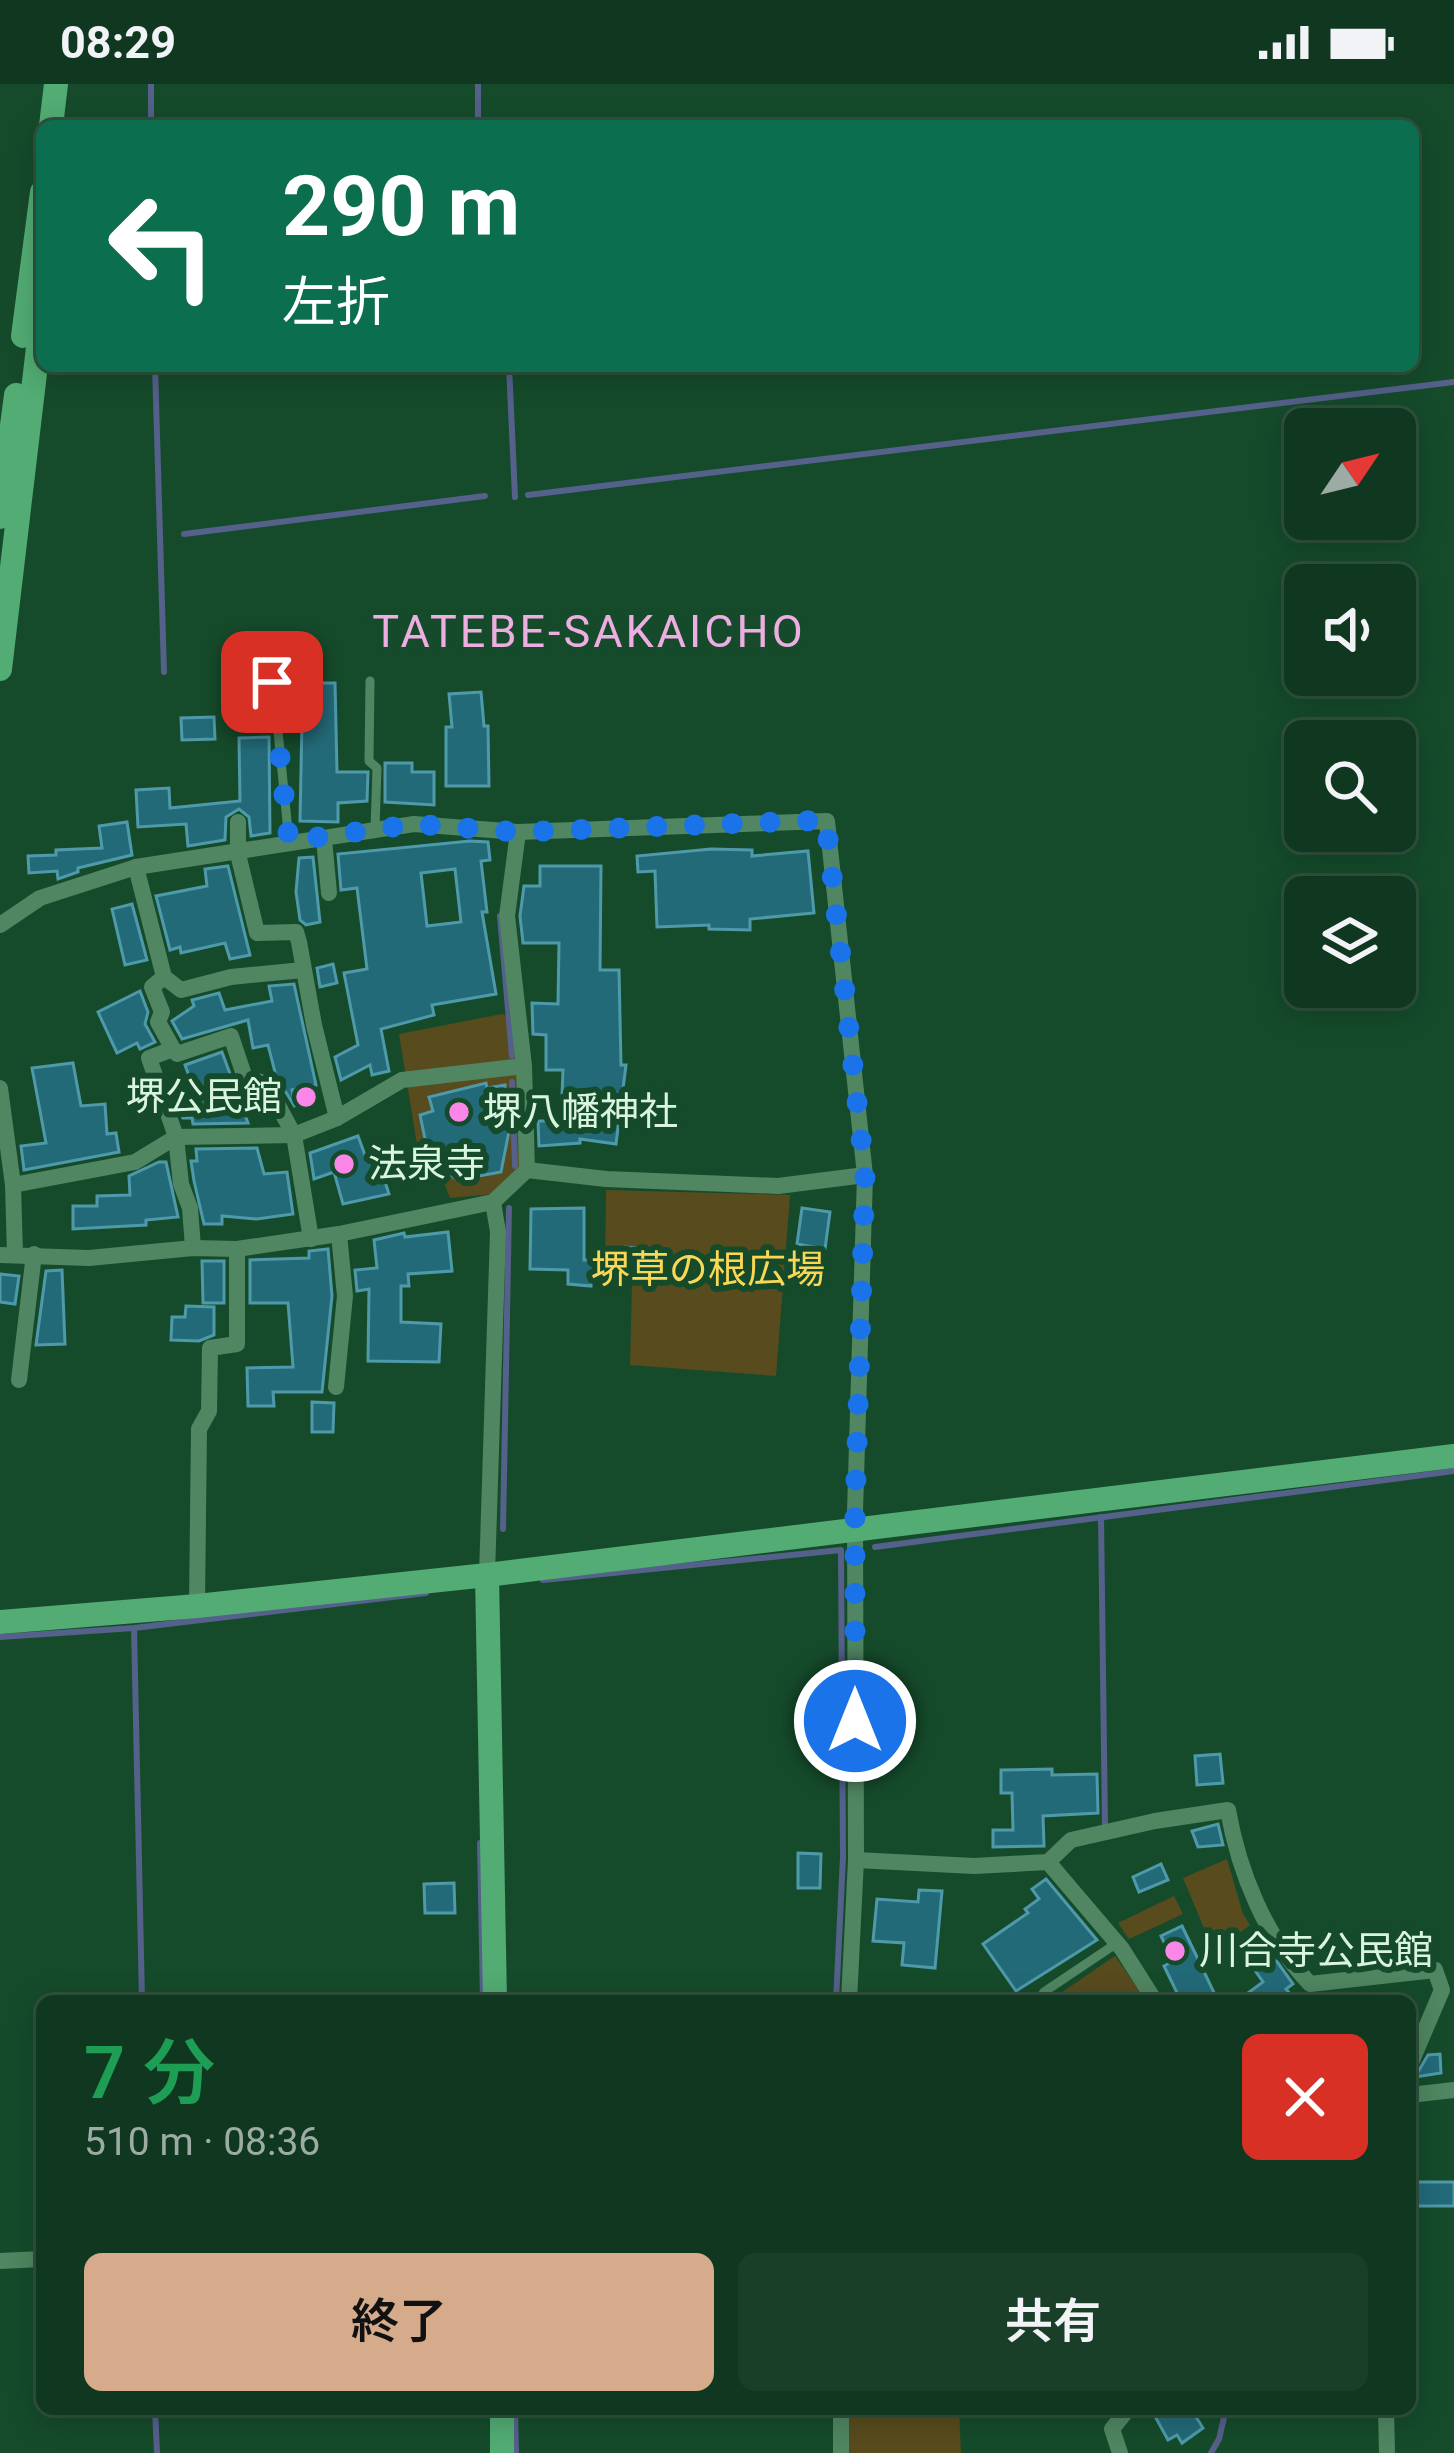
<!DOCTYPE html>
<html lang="ja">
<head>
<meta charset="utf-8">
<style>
  body { margin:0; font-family:Roboto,"Noto Sans JP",sans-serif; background:#193f29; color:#f1f3f6; height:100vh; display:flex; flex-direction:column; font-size:45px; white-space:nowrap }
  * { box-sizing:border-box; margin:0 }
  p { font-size:39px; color:#9caca5 }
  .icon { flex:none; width:66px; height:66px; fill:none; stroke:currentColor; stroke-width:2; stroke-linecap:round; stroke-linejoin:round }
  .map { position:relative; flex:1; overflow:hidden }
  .side { position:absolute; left:36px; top:1911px; width:1380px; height:420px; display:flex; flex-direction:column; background:#103820; border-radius:18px; box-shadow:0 6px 30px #0003,0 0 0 3px #30523e }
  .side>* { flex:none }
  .guide { position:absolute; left:36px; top:36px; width:1383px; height:252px; border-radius:18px; box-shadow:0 6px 30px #0003,0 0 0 3px #30523e; background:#0b6e4f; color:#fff; overflow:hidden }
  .needle { width:78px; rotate:55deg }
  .fabs { position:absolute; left:1284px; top:324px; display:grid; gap:24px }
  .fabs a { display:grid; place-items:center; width:132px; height:132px; border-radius:18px; background:#103820; box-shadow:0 6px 30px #0003,0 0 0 3px #30523e; font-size:60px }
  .pin { position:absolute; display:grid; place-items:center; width:102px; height:102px; color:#fff; margin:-51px; border-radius:24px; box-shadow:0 6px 18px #0006 }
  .me { position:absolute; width:132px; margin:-66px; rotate:0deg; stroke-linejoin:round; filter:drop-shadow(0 0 9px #0008) }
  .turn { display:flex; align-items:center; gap:42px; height:252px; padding:0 48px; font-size:54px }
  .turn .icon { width:156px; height:156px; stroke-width:2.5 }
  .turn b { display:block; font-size:84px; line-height:102px }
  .round { display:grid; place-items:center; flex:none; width:126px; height:126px; border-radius:18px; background:#193f29 }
  .head { display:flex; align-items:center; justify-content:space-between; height:204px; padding:0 48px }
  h1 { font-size:72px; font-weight:600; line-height:90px; color:#1e9e55 }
  .button { display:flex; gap:24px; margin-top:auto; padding:24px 48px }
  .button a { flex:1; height:138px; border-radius:18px; background:#d6ab8b; color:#111; font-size:48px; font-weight:600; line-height:138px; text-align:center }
  .button a+a { background:#193f29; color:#f1f3f6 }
  .status { display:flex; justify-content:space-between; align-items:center; height:84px; padding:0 60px; background:#103820; direction:ltr }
  .status svg { height:33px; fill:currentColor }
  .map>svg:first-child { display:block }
  .green { fill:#584b1e }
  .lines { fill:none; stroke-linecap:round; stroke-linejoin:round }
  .stream { stroke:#55608b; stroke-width:6 }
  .building { fill:#236a78; stroke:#4e9aab; stroke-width:3; fill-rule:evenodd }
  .lane { stroke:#508661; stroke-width:9 }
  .street { stroke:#508661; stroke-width:16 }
  .secondary { stroke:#52ac73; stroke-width:24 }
  .route { stroke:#1a73e8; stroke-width:21; stroke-dasharray:0 37.8 }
  .poi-dot { fill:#fa87e7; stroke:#154b2b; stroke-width:4.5 }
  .labels { text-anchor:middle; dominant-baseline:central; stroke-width:12; stroke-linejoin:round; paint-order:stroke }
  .poi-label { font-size:39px; fill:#d9f4e0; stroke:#154b2b; text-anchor:start }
  .park-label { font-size:39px; fill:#fbd756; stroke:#154b2b }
  .quarter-label { font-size:45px; letter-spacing:3px; fill:#eeaee1; stroke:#154b2b }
</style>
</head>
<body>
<div class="status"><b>08:29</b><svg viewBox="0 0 49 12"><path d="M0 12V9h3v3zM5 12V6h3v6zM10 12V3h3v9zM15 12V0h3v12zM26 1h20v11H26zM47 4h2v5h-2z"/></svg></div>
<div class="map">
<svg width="1454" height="2369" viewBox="0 0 1454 2369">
  <rect width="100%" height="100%" fill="#154b2b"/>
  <g class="green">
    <polygon points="502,930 515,934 521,1084 493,1110 450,1114 440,1088 421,1085 399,950"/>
    <polygon points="606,1106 790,1111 776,1292 630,1281 632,1198 605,1195"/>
    <polygon points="1227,1775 1243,1830 1250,1841 1214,1868 1183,1794"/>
    <polygon points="1174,1812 1183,1830 1129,1855 1118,1839"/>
    <polygon points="1115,1872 1144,1913 1138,1917 1049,1917"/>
    <polygon points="841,2325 959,2325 961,2369 841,2369"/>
  </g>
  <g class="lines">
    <g class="stream">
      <polyline points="151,0 151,42"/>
      <polyline points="478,0 478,42"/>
      <polyline points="155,282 164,588"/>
      <polyline points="509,282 515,413"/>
      <polyline points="528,411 1454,298"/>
      <polyline points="184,450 485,412"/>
      <polyline points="500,832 512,972"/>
      <polyline points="512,998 515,1082"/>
      <polyline points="1101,1433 1105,1744"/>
      <polyline points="503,1445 509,1124"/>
      <polyline points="875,1463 1454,1387"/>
      <polyline points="543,1496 841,1466 843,1773 836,1917"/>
      <polyline points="134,1544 142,1917"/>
      <polyline points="0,1553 134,1544 426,1509"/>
      <polyline points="480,1759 483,1917"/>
      <polyline points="155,2325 157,2369"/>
      <polyline points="515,2325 516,2369"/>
      <polyline points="1211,2369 1219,2355 1226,2325"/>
    </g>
  </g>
  <g class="building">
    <polygon points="298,599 335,599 337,688 368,688 367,717 338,719 338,738 300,737 302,636 298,636"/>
    <polygon points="481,608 484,642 488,642 489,702 446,702 446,643 452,643 449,610"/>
    <polygon points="214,633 215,655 182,656 181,634"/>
    <polygon points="269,653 270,749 251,752 249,733 239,725 226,733 225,756 188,762 186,740 138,743 136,706 169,704 170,724 240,717 239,654"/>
    <polygon points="385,679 412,679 412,688 434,688 434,721 385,718"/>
    <polygon points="127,738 132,771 78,784 78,788 58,795 57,787 29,789 28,772 56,771 56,766 102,764 99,742"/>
    <path d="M 470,757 L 488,758 L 490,776 L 481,777 L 487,828 L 482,828 L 496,910 L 432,921 L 434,931 L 381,945 L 389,987 L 372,991 L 370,981 L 341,996 L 335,973 L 358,961 L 344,889 L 367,885 L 357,804 L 341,806 L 338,770 ZM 455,785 L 461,838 L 427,842 L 421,789 Z"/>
    <polygon points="711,765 752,766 752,772 808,767 814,829 750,835 750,846 709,845 709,841 657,843 655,787 638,788 637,772"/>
    <polygon points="313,773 320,838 306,841 300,836 296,808 299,774"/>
    <polygon points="228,782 250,871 230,875 225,859 181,869 180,863 170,866 156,812 207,802 205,785"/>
    <polygon points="540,782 601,782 600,886 619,886 621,981 626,981 616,1060 580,1055 580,1059 539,1062 538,1037 561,1037 563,986 546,986 546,951 533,950 532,919 558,920 559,859 523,859 520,832 524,802 540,802"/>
    <polygon points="132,820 147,876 125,881 112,825"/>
    <polygon points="333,880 337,899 320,903 317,884"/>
    <polygon points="294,900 316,1001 292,1006 295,1023 276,992 268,961 253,964 248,936 182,955 172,937 194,922 192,916 219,909 225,926 272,917 269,902"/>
    <polygon points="140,907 148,928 145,940 155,958 140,965 137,959 117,969 98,928"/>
    <polygon points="222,968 248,1039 193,1040 192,1034 183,1034 179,1023 179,1017 198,1017 185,981"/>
    <polygon points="73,979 81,1022 105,1020 107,1050 116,1049 119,1068 24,1086 21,1062 46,1059 32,984"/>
    <polygon points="486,999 487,1004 505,1001 506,1036 511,1037 501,1088 457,1096 429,1074 420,1031 433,1027 429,1013"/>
    <polygon points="358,1052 365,1071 375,1067 389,1110 343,1120 334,1088 314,1095 310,1069"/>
    <polygon points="257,1064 264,1090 287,1088 293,1130 257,1135 222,1132 222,1140 204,1140 194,1097 191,1077 197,1077 196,1065"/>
    <polygon points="159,1078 166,1078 178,1133 146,1136 146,1141 73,1145 73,1122 97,1122 97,1112 130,1111 129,1092"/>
    <polygon points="584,1124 584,1176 593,1176 591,1202 568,1200 568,1186 530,1185 531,1125"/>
    <polygon points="802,1124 830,1128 825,1165 797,1160"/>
    <polygon points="448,1148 452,1187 408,1190 409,1202 401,1202 401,1238 441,1240 439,1278 368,1277 369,1205 357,1207 355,1186 377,1184 374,1156 404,1149 405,1153"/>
    <polygon points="626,1163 643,1165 640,1185 624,1183"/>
    <polygon points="328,1165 332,1212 322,1308 273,1308 274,1322 248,1322 247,1284 293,1283 288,1219 250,1219 250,1176 309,1174 309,1167"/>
    <polygon points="202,1177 224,1177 224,1219 203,1219"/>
    <polygon points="62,1186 65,1260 36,1261 46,1187"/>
    <polygon points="0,1190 19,1192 15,1220 0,1218"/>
    <polygon points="186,1222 214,1223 214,1251 199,1257 171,1256 172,1233 185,1233"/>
    <polygon points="312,1318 334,1319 333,1348 312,1348"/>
    <polygon points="1220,1670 1223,1699 1197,1701 1195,1672"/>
    <polygon points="1052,1685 1052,1691 1097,1690 1098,1729 1043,1732 1044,1762 993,1763 993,1746 1013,1746 1012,1709 1001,1709 1001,1686"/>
    <polygon points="1218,1740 1223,1761 1198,1763 1192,1747"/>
    <polygon points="798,1769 821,1770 820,1804 798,1804"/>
    <polygon points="1161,1780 1168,1796 1139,1808 1133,1793"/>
    <polygon points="1046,1795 1097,1856 1016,1907 983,1860 1028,1829 1025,1825 1039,1815 1032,1805"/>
    <polygon points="454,1799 455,1829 425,1829 424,1800"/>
    <polygon points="919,1806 942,1807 935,1884 902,1881 904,1859 873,1857 877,1815 918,1818"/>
    <polygon points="1182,1842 1197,1873 1218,1917 1181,1917 1164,1882 1173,1877 1161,1852"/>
    <polygon points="1255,1847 1293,1900 1286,1905 1296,1917 1237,1917 1263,1898 1254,1885 1259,1881 1242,1856"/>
    <polygon points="1440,1970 1441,1989 1415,1993 1428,1971"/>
    <rect x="1410" y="2098" width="44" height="24"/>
    <polygon points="1151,2325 1191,2325 1203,2344 1182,2359 1177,2351 1168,2356"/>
  </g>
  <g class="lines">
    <g class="lane">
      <polyline points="273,597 289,757"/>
      <polyline points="370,597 369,677 377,684 375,745"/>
      <polyline points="1038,1917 1044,1908 1117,1859"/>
    </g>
    <g class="street">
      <polyline points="238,738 238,770 257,849 296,848 299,858 314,941 337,1034"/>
      <polyline points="518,748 507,832 524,982 527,1086"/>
      <polyline points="324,755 329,809"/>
      <polyline points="136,783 164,893"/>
      <polyline points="0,841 40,814 136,783 414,740 518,748 827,737 865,1091 855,1428 856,1776 849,1917"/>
      <polyline points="173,965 158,938 162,928 152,903 164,893 181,906 231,893 303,886"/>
      <polyline points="0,1004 13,1101 15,1170"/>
      <polyline points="13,1101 135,1078 176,1053 294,1051 337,1034 402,996 524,982"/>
      <polyline points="193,1164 190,1124 181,1100 176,1053 149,974 173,965 177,970 231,952 245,994 266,999 294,1051 311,1155"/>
      <polyline points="0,1171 89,1174 193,1164 237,1165 339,1150 493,1118 527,1086 606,1095 778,1102 865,1091"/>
      <polyline points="19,1296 34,1170"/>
      <polyline points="336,1303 345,1212 339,1150"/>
      <polyline points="487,1491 498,1148 493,1118"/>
      <polyline points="197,1522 199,1345 209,1327 210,1264 237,1260 237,1165"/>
      <path d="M 856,1776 L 974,1782 L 1048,1778 L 1071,1756 L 1155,1737 L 1228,1726 C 1239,1789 1266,1854 1310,1900 L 1435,1886 L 1442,1906 L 1410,1981"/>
      <polyline points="1048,1778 1122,1865 1155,1917"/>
      <polyline points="1410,2011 1454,2006"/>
      <polyline points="0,2177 42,2175"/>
      <polyline points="841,2325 841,2369"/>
      <polyline points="1386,2325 1387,2369"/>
      <polyline points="1120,2369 1112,2345 1128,2325"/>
    </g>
    <g class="secondary">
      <polyline points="51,42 56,0"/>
      <polyline points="23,252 42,108"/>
      <polyline points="0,433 16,311"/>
      <polyline points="0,585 42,230"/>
      <polyline points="487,1491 495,1917"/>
      <polyline points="0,1538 197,1522 487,1491 1454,1372"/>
      <polyline points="502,2325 502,2369"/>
    </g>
  </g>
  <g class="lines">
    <polyline class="route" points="272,598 289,757 414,740 518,748 826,736 865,1091 855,1428 855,1637"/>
  </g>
  <g class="poi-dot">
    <circle cx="306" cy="1013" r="12"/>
    <circle cx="459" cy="1028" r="12"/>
    <circle cx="344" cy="1080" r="12"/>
    <circle cx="1175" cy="1867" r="12"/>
  </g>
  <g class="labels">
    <g class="poi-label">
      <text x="282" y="1013" text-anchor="end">堺公民館</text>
      <text x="483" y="1028">堺八幡神社</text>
      <text x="368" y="1080">法泉寺</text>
      <text x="1199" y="1867">川合寺公民館</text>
    </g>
    <g class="park-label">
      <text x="708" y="1186">堺草の根広場</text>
    </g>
    <g class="quarter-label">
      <text x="589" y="547">TATEBE-SAKAICHO</text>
    </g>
  </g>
</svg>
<div class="fabs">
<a><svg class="needle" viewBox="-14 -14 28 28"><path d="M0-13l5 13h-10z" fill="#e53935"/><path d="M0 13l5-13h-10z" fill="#9caca5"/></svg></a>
<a><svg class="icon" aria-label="sound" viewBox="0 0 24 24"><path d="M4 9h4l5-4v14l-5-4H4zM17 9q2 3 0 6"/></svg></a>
<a><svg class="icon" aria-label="search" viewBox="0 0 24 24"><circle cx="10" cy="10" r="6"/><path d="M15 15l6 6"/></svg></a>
<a><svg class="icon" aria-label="layers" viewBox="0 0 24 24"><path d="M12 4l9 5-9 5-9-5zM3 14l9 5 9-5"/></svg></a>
</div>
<div class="pin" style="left:272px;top:598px;background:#d93025"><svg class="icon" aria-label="arrive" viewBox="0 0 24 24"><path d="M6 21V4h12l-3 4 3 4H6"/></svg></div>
<svg class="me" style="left:855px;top:1637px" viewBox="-20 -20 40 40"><circle r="17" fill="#1a73e8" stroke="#fff" stroke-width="3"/><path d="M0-11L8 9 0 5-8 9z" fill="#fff"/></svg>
<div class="guide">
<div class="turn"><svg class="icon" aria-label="left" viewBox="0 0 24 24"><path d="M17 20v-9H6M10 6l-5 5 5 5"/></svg><div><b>290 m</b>左折</div></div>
</div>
<section class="side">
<div class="head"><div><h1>7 分</h1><p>510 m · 08:36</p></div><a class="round" style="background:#d93025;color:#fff"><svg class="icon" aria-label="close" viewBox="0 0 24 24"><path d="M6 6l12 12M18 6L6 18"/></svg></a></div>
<div class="button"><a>終了</a><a>共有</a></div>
</section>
</div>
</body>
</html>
